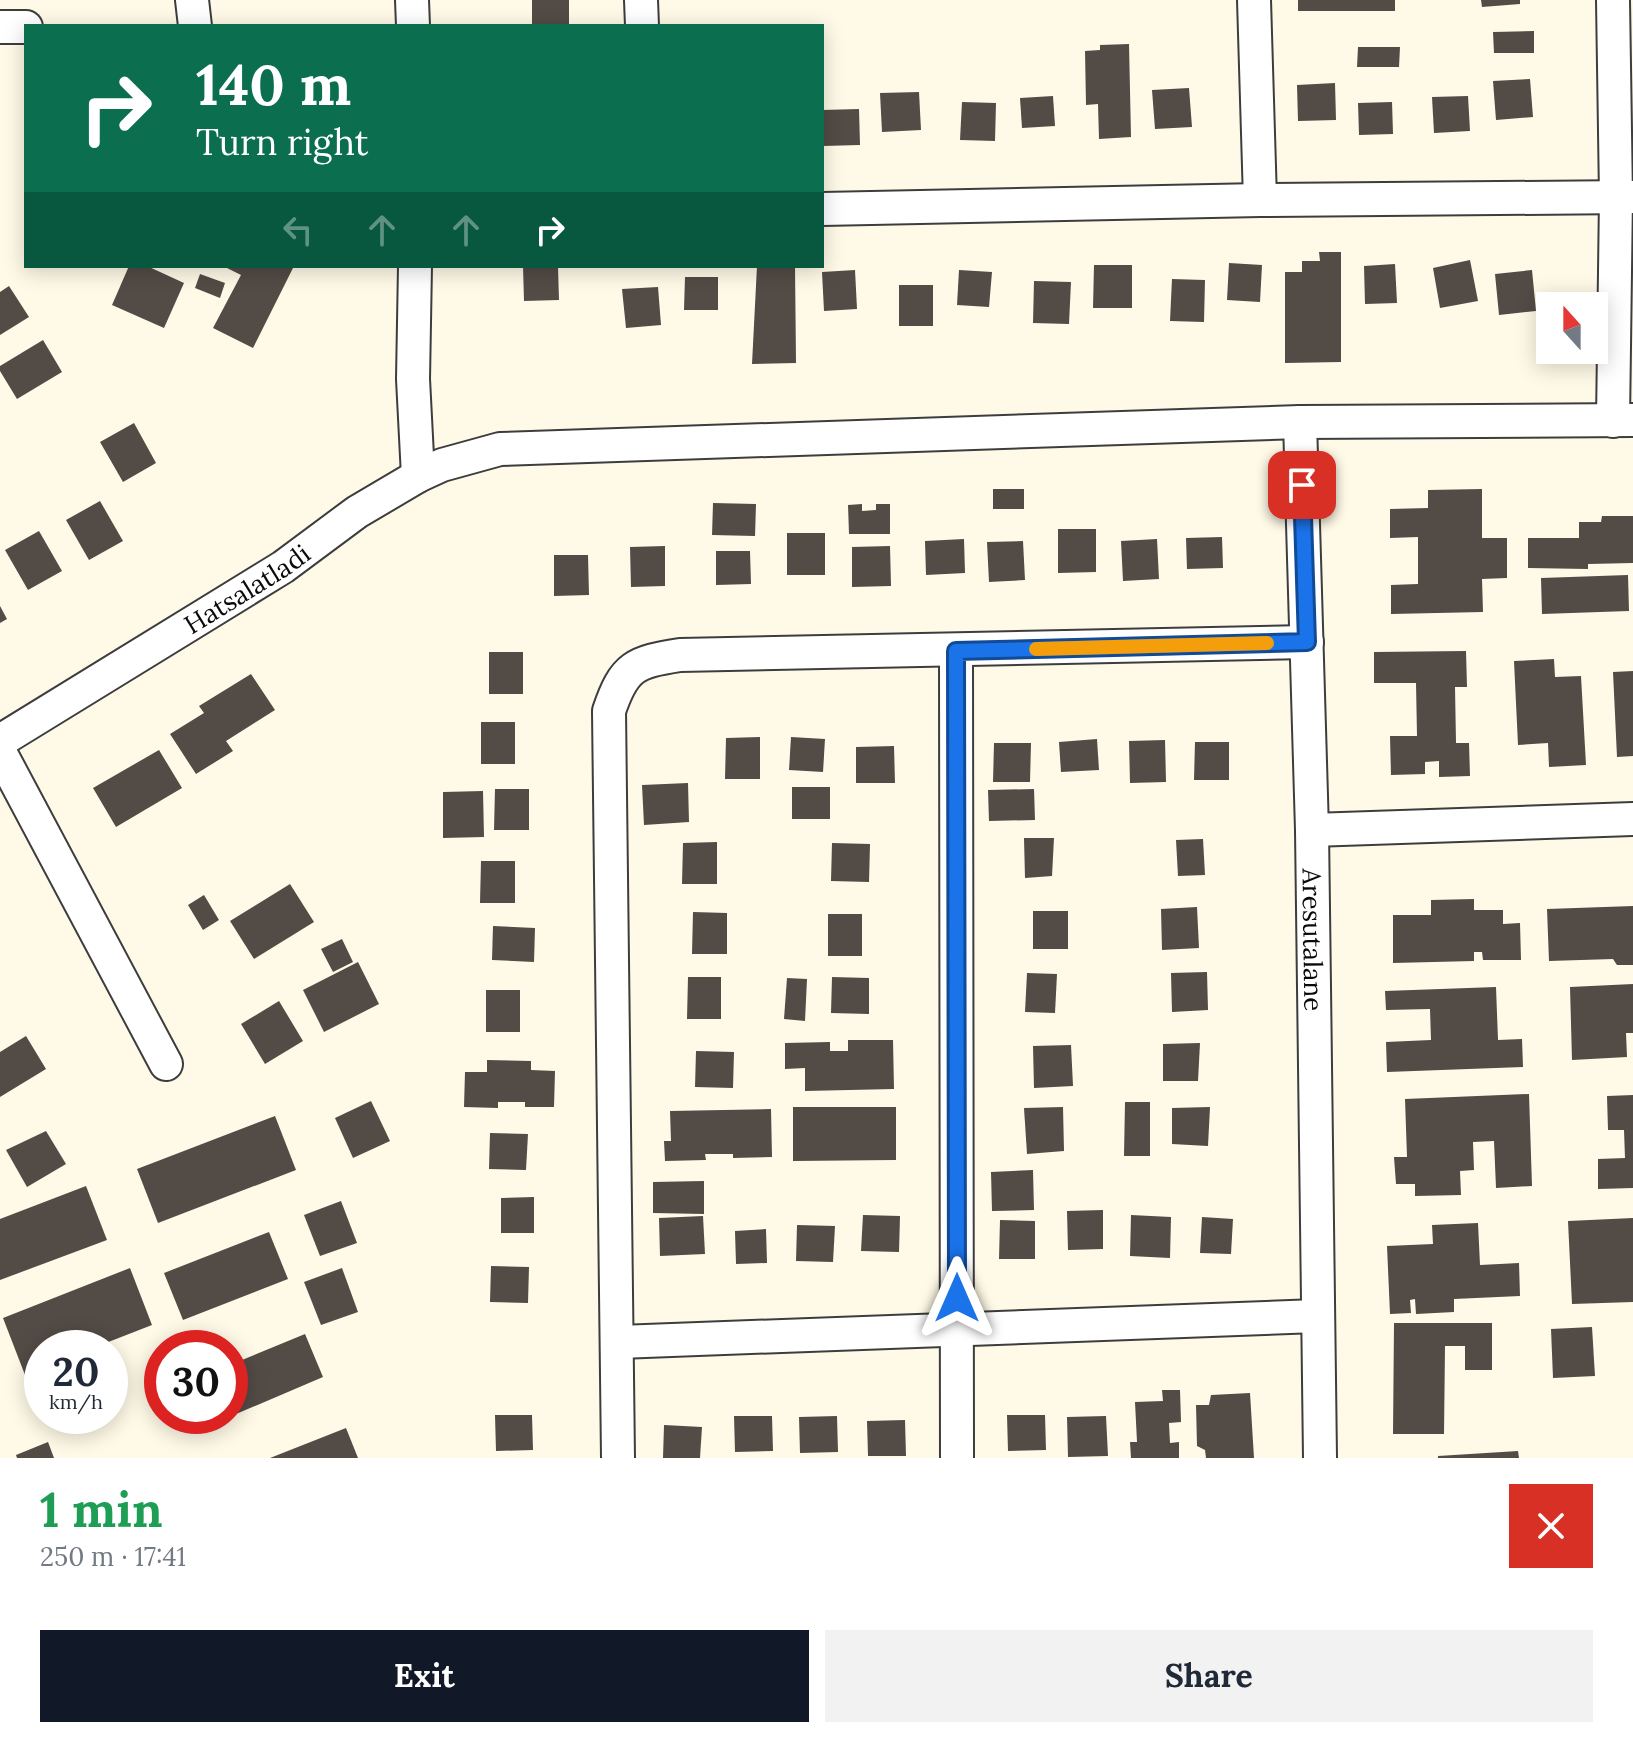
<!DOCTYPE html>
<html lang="en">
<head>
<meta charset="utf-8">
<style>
  body { margin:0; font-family:Lora,serif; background:#f2f2f3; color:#1f2937; height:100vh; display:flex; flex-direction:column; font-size:30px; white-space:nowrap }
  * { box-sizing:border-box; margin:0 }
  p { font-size:26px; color:#747a83 }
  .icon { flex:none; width:44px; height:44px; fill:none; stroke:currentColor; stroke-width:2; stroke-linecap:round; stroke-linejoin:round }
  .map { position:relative; height:1458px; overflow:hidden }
  .sheet { display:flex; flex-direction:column; background:#fff; flex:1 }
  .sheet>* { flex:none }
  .hud { position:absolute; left:24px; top:24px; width:800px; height:244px; border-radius:0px; box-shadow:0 4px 20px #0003; background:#0b6e4f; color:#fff; overflow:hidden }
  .needle { width:52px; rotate:339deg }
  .fabs { position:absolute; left:1536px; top:292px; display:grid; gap:16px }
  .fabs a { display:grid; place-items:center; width:72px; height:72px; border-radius:0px; background:#fff; box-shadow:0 4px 20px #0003; font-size:40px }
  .speed { position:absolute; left:24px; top:1330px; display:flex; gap:16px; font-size:40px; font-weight:700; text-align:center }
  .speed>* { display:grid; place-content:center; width:104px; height:104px; border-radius:50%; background:#fff; box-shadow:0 4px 20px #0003; line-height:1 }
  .speed small { font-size:20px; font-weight:400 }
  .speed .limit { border:12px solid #d22; background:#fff; color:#111 }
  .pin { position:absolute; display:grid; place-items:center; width:68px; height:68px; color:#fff; margin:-34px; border-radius:16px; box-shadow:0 4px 12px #0006 }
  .me { position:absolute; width:88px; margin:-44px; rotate:0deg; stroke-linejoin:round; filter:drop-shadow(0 0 6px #0008) }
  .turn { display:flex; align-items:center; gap:28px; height:168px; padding:0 40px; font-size:36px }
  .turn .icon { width:104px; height:104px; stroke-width:2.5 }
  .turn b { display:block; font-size:56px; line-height:68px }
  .lanes { display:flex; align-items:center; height:76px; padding:0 40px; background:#0003; justify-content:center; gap:40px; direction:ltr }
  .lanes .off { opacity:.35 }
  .round { display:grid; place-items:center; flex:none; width:84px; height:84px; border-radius:0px; background:#f2f2f3 }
  .headline { display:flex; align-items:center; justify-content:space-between; height:136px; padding:0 40px }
  h1 { font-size:48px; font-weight:700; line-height:60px; color:#1e9e55 }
  .primary-button { display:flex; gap:16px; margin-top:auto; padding:16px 40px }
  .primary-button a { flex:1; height:92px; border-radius:0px; background:#111827; color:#fff; font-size:32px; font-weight:700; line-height:92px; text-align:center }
  .primary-button a+a { background:#f2f2f3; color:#1f2937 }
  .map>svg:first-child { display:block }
  .building { fill:#524b46 }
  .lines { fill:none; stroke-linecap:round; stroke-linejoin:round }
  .minor-casing { stroke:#3d3d3d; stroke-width:36 }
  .minor { stroke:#fff; stroke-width:32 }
  .route-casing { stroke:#114b97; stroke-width:20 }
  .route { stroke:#1a73e8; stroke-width:14 }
  .slow { stroke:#f59e0b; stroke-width:14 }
  .labels { text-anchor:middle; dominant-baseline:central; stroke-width:8; stroke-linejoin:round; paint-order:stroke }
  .street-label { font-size:26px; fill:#0a0a0a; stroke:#fff }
</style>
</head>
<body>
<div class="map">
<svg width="1633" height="1458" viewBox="0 0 1633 1458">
  <rect width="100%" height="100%" fill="#fffae7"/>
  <g class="building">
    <rect x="532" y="0" width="37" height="26"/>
    <rect x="1298" y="0" width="97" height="11"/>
    <polygon points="1481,0 1520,0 1520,4 1482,7"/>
    <polygon points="1534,31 1534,53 1494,53 1493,32"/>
    <polygon points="1129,44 1131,137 1099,139 1098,104 1086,105 1085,51 1100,50 1100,45"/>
    <polygon points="1358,47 1400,47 1399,67 1357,67"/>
    <polygon points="1530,79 1533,117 1496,120 1493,81"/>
    <polygon points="1335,83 1336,120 1298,121 1297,85"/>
    <polygon points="1189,88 1192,127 1155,129 1152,90"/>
    <polygon points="919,92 921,130 882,132 880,93"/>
    <polygon points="1053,96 1055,126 1022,128 1020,98"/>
    <polygon points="1468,96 1470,131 1434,133 1432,97"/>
    <polygon points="962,102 996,103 995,141 960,140"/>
    <polygon points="1392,102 1393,134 1359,135 1358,103"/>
    <polygon points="859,109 860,145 823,146 822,110"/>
    <polygon points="1319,252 1341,252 1341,362 1285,363 1285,272 1302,272 1302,261 1320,261"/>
    <polygon points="1470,260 1478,301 1440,308 1433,268"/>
    <polygon points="1229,263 1262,265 1260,302 1227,300"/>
    <polygon points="1395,264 1397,303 1365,304 1364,266"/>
    <polygon points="1094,265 1132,265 1132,308 1093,308"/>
    <polygon points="129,266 147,266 184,283 164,328 112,305"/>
    <polygon points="223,266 294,266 253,348 213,328 241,275"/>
    <polygon points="523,266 558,266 559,300 524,301"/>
    <polygon points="757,266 795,266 796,363 752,364"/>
    <polygon points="855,270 857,309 824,311 822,272"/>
    <polygon points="959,270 992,272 989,307 957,305"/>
    <polygon points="1532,270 1536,311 1499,315 1495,274"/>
    <polygon points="200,274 225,283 220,298 195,288"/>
    <polygon points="685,277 718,277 718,310 684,310"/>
    <polygon points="1172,279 1205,280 1204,322 1170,321"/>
    <polygon points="1034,281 1071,282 1069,324 1033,323"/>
    <rect x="899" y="285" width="34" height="41"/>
    <polygon points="9,286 29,317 0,335 0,292"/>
    <polygon points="658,287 661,325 626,328 622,289"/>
    <polygon points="43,340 62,372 17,399 0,371 0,366"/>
    <polygon points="134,423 156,463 123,482 100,442"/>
    <rect x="993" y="489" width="31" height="20"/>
    <polygon points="1482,489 1482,538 1507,538 1507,578 1482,579 1483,612 1391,614 1391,585 1418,584 1418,537 1390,538 1390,509 1428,508 1428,490"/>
    <polygon points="100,501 123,541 89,560 66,520"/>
    <polygon points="713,503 756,504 755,536 712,535"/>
    <polygon points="862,504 862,511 876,510 876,504 890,504 890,534 849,534 848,505"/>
    <polygon points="1602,516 1633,516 1633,563 1588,564 1588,569 1528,568 1528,538 1579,538 1579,522 1601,522"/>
    <polygon points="1058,529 1096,529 1096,572 1058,573"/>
    <polygon points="39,531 62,571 28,590 5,550"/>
    <rect x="787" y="533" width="38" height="42"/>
    <polygon points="1222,537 1223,568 1187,569 1186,538"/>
    <polygon points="964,539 965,573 926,575 925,541"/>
    <polygon points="1157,539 1159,579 1123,581 1121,541"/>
    <polygon points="1023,541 1025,580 989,582 987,542"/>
    <polygon points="665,546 665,586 631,587 630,547"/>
    <polygon points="890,546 891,586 852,587 852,547"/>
    <polygon points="716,551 750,551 751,584 716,585"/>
    <polygon points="554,555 588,555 589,595 554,596"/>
    <polygon points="1628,575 1629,611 1542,614 1541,578"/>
    <polygon points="0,606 7,619 0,623"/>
    <polygon points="1466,651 1467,687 1455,687 1456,743 1469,743 1470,776 1439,777 1439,761 1425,762 1425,774 1391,775 1390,736 1417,736 1416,683 1374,683 1374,652"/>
    <rect x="489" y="652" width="34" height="42"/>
    <polygon points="1554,659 1555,677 1581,676 1586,765 1549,767 1548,743 1518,745 1514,661"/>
    <polygon points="1633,671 1633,756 1617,757 1613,672"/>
    <polygon points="251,674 275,710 226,741 233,751 196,774 170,734 204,713 199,706"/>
    <rect x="481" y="722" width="34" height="42"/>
    <polygon points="760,737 760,779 725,779 726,738"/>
    <polygon points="791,737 825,739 823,772 789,770"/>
    <polygon points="1097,739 1099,770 1061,772 1059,742"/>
    <polygon points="1165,740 1166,782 1130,783 1129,741"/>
    <polygon points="1195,742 1229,742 1229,780 1194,780"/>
    <polygon points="994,743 1031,743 1030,782 993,782"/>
    <polygon points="894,746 895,783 856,783 856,747"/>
    <polygon points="159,750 182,788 116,827 93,788"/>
    <polygon points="688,783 689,822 644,825 642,785"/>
    <rect x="792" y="787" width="38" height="32"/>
    <polygon points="495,789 529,789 529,830 494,830"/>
    <polygon points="1034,789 1035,820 989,821 988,790"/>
    <polygon points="483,791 484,837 443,838 443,792"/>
    <polygon points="1024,838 1054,838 1052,876 1025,878"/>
    <polygon points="1203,839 1205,875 1178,876 1176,840"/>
    <polygon points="717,842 717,884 682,884 683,843"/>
    <polygon points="832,843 870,844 869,882 831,881"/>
    <polygon points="481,861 515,861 515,903 480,903"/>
    <polygon points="290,884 314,922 254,959 230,921"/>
    <polygon points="204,895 219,920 203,930 188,905"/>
    <polygon points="1474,899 1474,910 1503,910 1503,924 1520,923 1521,960 1483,960 1482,952 1474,952 1474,961 1393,963 1393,915 1431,915 1431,900"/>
    <polygon points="1633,906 1633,965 1617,965 1613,959 1549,961 1547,909"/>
    <polygon points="1197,907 1199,948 1162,950 1161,909"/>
    <rect x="1033" y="911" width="35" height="38"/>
    <polygon points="693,912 727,913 727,954 692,954"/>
    <rect x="828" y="914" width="34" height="42"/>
    <polygon points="493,926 535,928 534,962 492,960"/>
    <polygon points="342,939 353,962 333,972 321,949"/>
    <polygon points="358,962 379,1004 324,1032 303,990"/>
    <polygon points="1207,972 1208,1010 1172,1012 1171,973"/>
    <polygon points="1027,973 1057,974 1055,1013 1025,1012"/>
    <polygon points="688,977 721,977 721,1019 687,1019"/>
    <polygon points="832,977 869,978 869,1014 831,1013"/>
    <polygon points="787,978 807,979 805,1021 784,1019"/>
    <polygon points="1633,984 1633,1033 1626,1033 1627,1057 1572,1060 1570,987"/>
    <polygon points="1496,987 1498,1040 1522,1039 1523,1067 1387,1072 1386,1042 1431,1040 1430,1009 1386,1010 1385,991"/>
    <rect x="486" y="990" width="34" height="42"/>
    <polygon points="279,1001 303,1041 265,1064 241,1024"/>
    <polygon points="26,1036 46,1069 0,1097 0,1052"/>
    <polygon points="848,1040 893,1040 894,1089 805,1091 805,1068 785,1069 785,1043 830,1042 830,1051 848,1051"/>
    <polygon points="1200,1043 1198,1081 1163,1081 1163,1044"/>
    <polygon points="1071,1045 1073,1086 1034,1088 1033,1046"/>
    <polygon points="696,1051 734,1052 733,1088 695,1087"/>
    <polygon points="487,1060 531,1061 531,1070 555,1071 554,1107 525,1107 525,1102 498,1102 498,1108 464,1107 465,1072 487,1072"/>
    <polygon points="1529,1094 1532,1186 1496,1188 1494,1141 1473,1142 1474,1170 1460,1171 1461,1195 1415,1196 1415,1184 1396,1184 1394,1157 1407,1157 1405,1099"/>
    <polygon points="1633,1095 1633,1188 1598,1189 1598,1159 1625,1158 1624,1130 1608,1130 1607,1096"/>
    <polygon points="371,1101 390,1141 353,1158 335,1118"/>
    <polygon points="1125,1102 1150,1102 1150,1156 1124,1156"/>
    <polygon points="793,1107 896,1107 896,1160 793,1161"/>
    <polygon points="1063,1107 1064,1151 1027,1154 1024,1108"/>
    <polygon points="1210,1107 1208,1146 1172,1144 1172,1108"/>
    <polygon points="771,1109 772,1157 733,1158 733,1154 705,1154 706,1160 665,1161 664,1141 671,1141 670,1111"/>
    <polygon points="275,1116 296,1170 158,1223 137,1169"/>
    <polygon points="46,1131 66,1164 27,1187 6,1150"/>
    <polygon points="490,1133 528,1134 526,1170 489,1169"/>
    <polygon points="1033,1170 1034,1210 992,1211 991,1172"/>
    <polygon points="704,1181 704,1214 653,1213 653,1182"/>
    <polygon points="86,1186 107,1240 0,1280 0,1219"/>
    <polygon points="534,1197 534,1233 501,1233 501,1198"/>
    <polygon points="341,1201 357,1243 320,1256 304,1215"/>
    <polygon points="1103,1210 1103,1249 1068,1250 1067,1211"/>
    <polygon points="863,1215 900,1216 899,1252 861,1251"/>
    <polygon points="1131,1215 1171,1217 1170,1258 1130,1256"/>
    <polygon points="703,1216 705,1254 660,1256 659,1218"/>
    <polygon points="1202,1217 1233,1219 1231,1254 1200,1253"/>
    <polygon points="1633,1218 1633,1302 1572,1304 1568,1221"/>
    <polygon points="1000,1220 1035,1221 1035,1259 999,1259"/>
    <polygon points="1478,1223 1480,1265 1519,1263 1520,1296 1454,1299 1454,1312 1416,1314 1415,1299 1410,1300 1411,1313 1390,1314 1387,1246 1433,1244 1432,1225"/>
    <polygon points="797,1225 835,1226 833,1262 796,1261"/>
    <polygon points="766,1229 767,1263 736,1264 735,1231"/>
    <polygon points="269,1232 288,1279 183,1320 164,1273"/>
    <polygon points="491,1266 529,1267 528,1303 490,1302"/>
    <polygon points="130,1268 152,1325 93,1348 42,1348 42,1368 25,1375 3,1318"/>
    <polygon points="342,1268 358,1312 321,1325 304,1282"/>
    <polygon points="1394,1323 1492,1323 1492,1370 1465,1370 1465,1346 1445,1346 1444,1434 1393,1434"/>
    <polygon points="1592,1327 1595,1376 1553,1378 1551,1329"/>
    <polygon points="305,1334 323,1377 222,1420 221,1416 230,1416 230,1365"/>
    <polygon points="1162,1390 1180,1390 1181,1422 1169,1423 1170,1443 1179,1442 1179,1458 1131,1458 1130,1442 1137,1442 1135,1402 1163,1401"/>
    <polygon points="1250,1393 1254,1458 1206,1458 1205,1450 1197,1446 1196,1405 1209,1405 1211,1395"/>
    <polygon points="495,1415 532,1415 533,1450 496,1451"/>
    <polygon points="1007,1415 1045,1415 1046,1450 1008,1451"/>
    <polygon points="734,1416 772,1416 773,1451 735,1452"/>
    <polygon points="837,1416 838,1452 800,1453 799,1417"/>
    <polygon points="1106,1416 1108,1456 1068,1457 1067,1417"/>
    <polygon points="905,1420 906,1456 868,1456 867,1421"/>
    <polygon points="664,1425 702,1427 700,1458 663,1458"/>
    <polygon points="346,1428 358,1458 270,1458"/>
    <polygon points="48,1442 54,1458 17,1458 16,1455"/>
    <polygon points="1518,1451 1519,1458 1438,1458 1438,1456"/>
  </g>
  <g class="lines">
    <defs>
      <g id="minor">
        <polyline points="192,0 195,26"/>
        <polyline points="412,0 413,26"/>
        <polyline points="641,0 642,26"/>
        <polyline points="1254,0 1260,200"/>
        <polyline points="1613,0 1616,197 1613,421"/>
        <polyline points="0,27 26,27"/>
        <polyline points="822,209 1260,200 1633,197"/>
        <polyline points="415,266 413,379 418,476"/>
        <path id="s1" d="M 1300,422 L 1312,830 L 1320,1458"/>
        <polyline points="956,651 957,1458"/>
        <path id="s2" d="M 0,741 L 283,567 L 357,512 L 418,476 L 442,465 L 500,449 L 1300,422 L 1633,420"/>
        <polyline points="0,752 166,1064"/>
        <polyline points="1312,830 1633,819"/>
        <polyline points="619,1342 1317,1316"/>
        <path d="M 618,1458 L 609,711 C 624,666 635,662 680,655 L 1307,642"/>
      </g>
    </defs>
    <use href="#minor" class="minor-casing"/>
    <use href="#minor" class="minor"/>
  </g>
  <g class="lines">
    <defs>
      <polyline id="route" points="957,1298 956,651 1307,642 1302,485"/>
    </defs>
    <use href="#route" class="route-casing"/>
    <use href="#route" class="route"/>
    <polyline class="slow" points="1036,649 1267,643"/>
  </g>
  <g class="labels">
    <g class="street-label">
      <text stroke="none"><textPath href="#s2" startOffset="290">Hatsalatladi</textPath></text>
      <text stroke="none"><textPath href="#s1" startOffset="518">Aresutalane</textPath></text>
    </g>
  </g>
</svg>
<div class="fabs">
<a><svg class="needle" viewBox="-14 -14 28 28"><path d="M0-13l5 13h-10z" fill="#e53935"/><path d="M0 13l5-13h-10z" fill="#747a83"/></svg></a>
</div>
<div class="speed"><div>20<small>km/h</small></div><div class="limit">30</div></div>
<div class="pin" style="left:1302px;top:485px;background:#d93025"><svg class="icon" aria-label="arrive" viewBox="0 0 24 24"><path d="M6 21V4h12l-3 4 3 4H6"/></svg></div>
<svg class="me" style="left:957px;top:1298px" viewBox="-20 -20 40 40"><path d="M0-17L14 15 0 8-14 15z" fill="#1a73e8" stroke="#fff" stroke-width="4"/></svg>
<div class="hud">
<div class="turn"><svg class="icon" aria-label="right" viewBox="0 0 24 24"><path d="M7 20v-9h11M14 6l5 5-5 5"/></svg><div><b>140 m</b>Turn right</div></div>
<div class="lanes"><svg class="icon off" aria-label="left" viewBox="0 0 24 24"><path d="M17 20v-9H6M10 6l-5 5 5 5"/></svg><svg class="icon off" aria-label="ahead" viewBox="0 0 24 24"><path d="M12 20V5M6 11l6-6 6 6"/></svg><svg class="icon off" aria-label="ahead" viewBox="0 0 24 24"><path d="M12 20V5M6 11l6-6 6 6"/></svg><svg class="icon" aria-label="right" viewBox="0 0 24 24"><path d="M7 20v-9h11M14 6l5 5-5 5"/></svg></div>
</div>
</div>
<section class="sheet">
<div class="headline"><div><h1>1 min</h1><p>250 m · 17:41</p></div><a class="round" style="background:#d93025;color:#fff"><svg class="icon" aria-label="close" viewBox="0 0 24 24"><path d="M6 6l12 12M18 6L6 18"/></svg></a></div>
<div class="primary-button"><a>Exit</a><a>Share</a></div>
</section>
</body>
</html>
